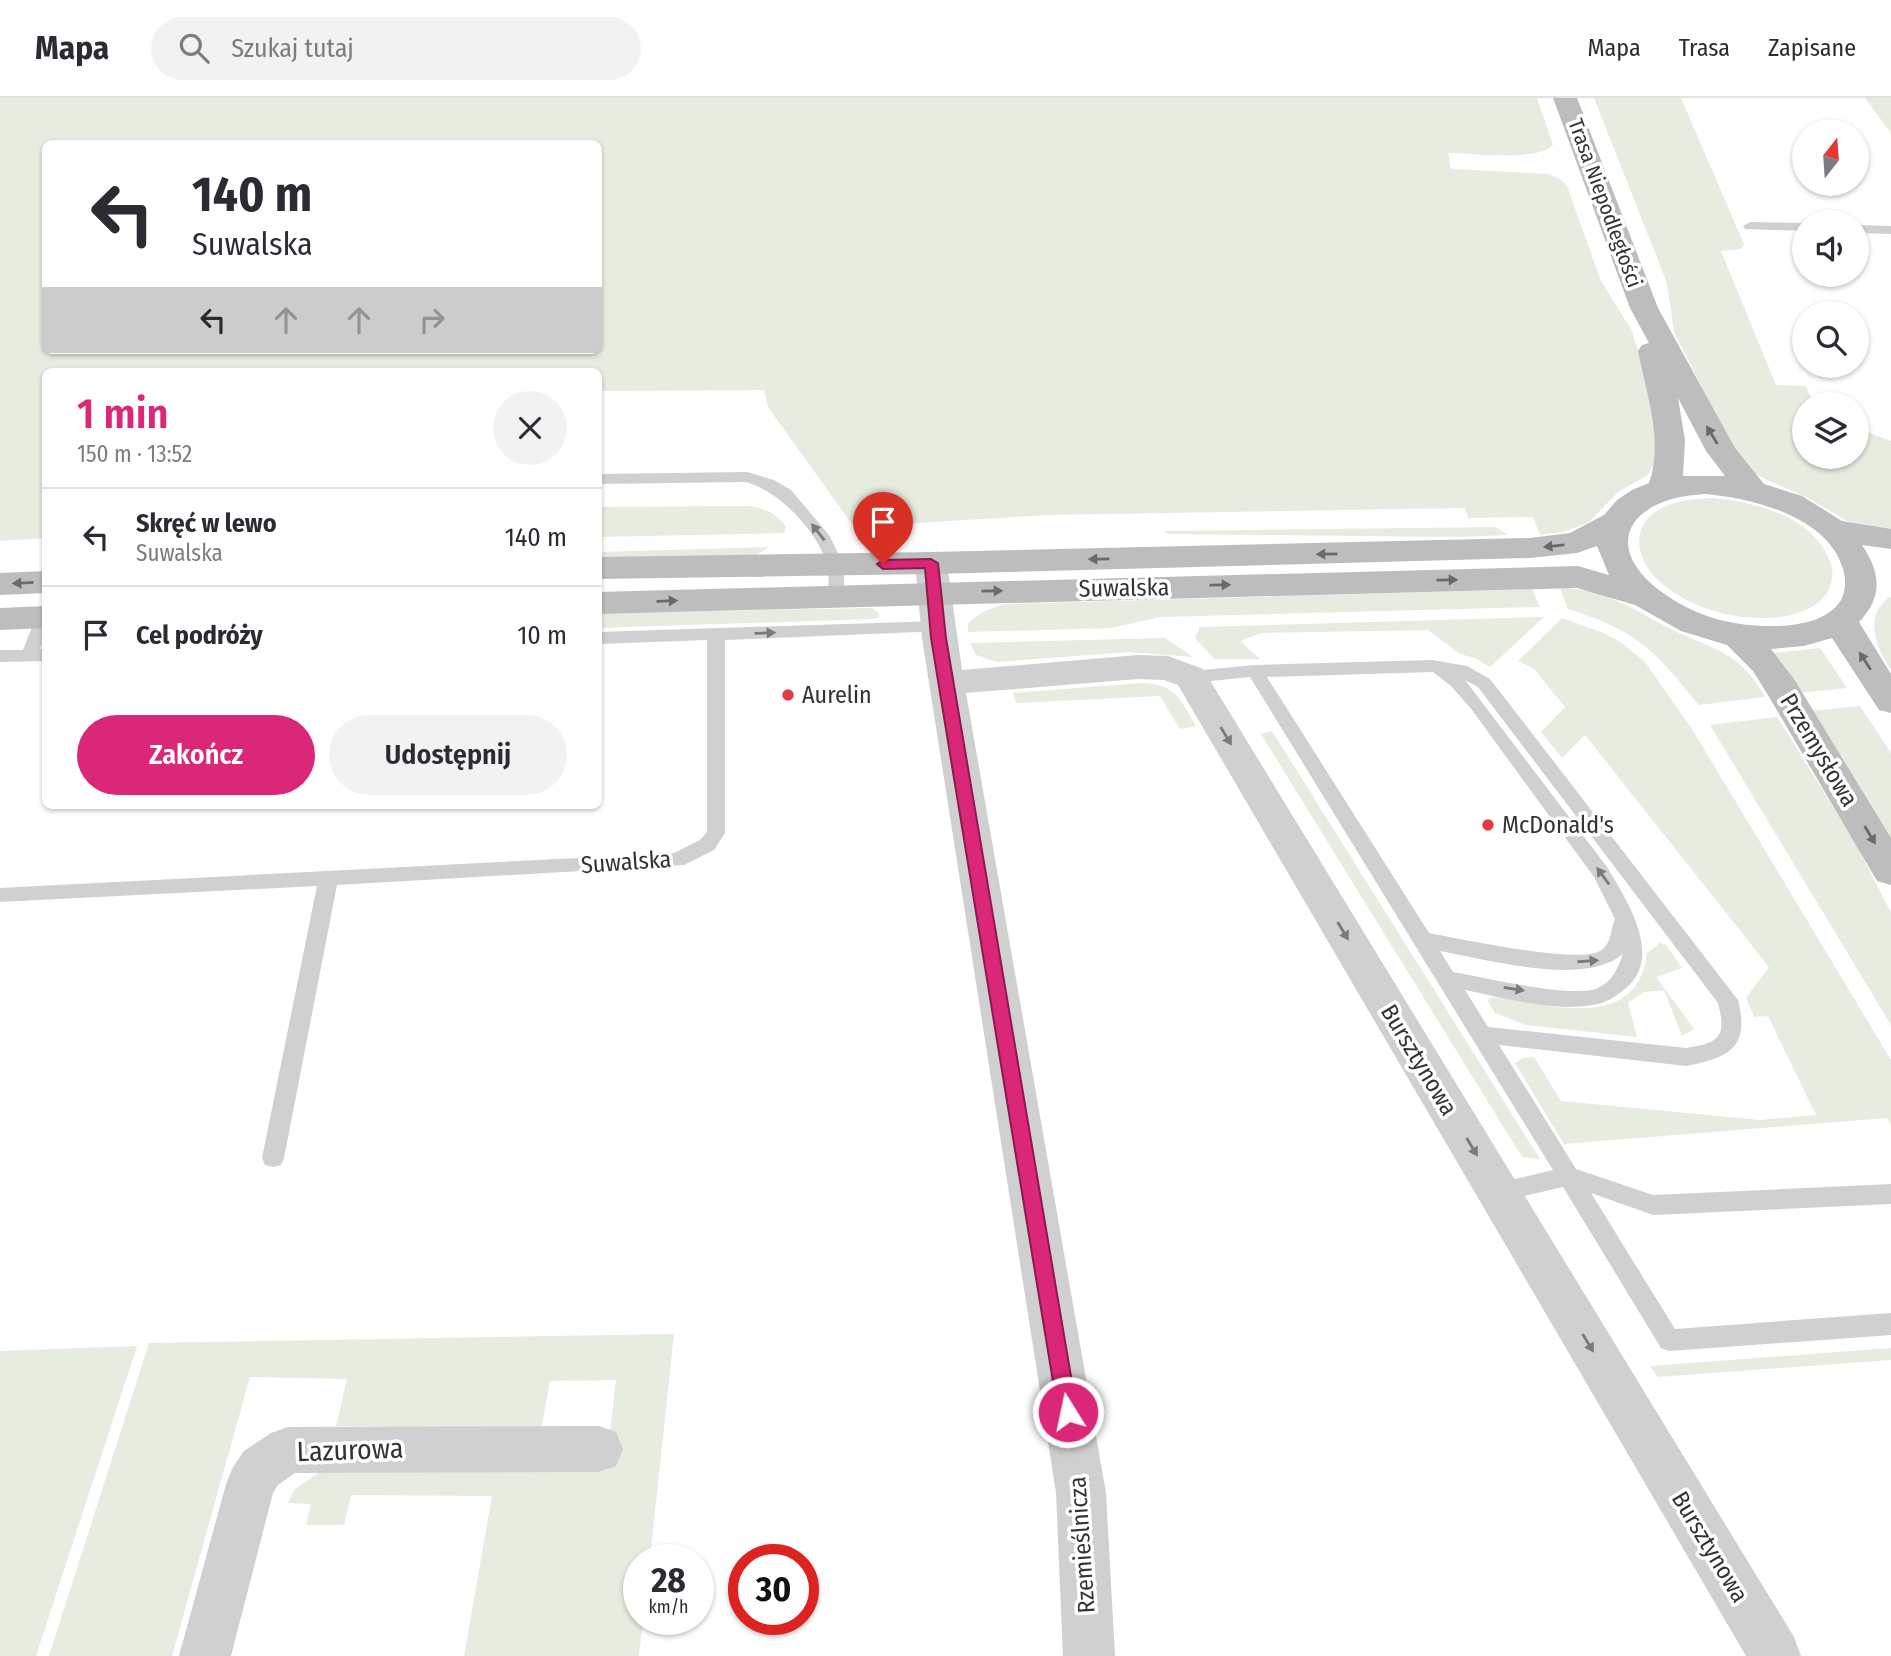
<!DOCTYPE html>
<html lang="pl">
<head>
<meta charset="utf-8">
<style>
  body { margin:0; font-family:"Fira Sans Condensed",sans-serif; background:#f2f2f3; color:#2b2b33; height:100vh; display:flex; flex-direction:column; font-size:26px; white-space:nowrap }
  * { box-sizing:border-box; margin:0 }
  p { font-size:23px; color:#7c7c81 }
  .icon { flex:none; width:38px; height:38px; fill:none; stroke:currentColor; stroke-width:2; stroke-linecap:round; stroke-linejoin:round }
  .map { position:relative; flex:1; overflow:hidden }
  .details { position:absolute; left:42px; top:270px; width:560px; height:441px; display:flex; flex-direction:column; background:#fff; border-radius:10px; box-shadow:0 2px 5px #0004 }
  .details>* { flex:none }
  .guide { position:absolute; left:42px; top:42px; width:560px; height:214px; border-radius:10px; box-shadow:0 2px 5px #0004; background:#fff; color:#2b2b33; overflow:hidden }
  .needle { width:46px; rotate:17deg }
  .buttons { position:absolute; left:1792px; top:21px; display:grid; gap:14px }
  .buttons a { display:grid; place-items:center; width:77px; height:77px; border-radius:50%; background:#fff; box-shadow:0 2px 5px #0004; font-size:35px }
  .speed { position:absolute; left:623px; top:1446px; display:flex; gap:14px; font-size:35px; font-weight:700; text-align:center }
  .speed>* { display:grid; place-content:center; width:91px; height:91px; border-radius:50%; background:#fff; box-shadow:0 2px 5px #0004; line-height:1 }
  .speed small { font-size:18px; font-weight:400 }
  .speed .limit { border:10px solid #d22; background:#fff; color:#111 }
  .pin { position:absolute; display:grid; place-items:center; width:60px; height:60px; color:#fff; margin:-72px -30px; border-radius:50% 50% 50% 0; rotate:-45deg; box-shadow:0 0 7px #0007 }
  .pin .icon { rotate:45deg }
  .me { position:absolute; width:77px; margin:-38px; rotate:350deg; stroke-linejoin:round; filter:drop-shadow(0 0 5px #0008) }
  .turn { display:flex; align-items:center; gap:24px; height:147px; padding:0 35px; font-size:32px }
  .turn .icon { width:91px; height:91px; stroke-width:2.5 }
  .turn b { display:block; font-size:49px; line-height:60px }
  .lanes { display:flex; align-items:center; height:66px; padding:0 35px; background:#0003; justify-content:center; gap:35px; direction:ltr }
  .lanes .off { opacity:.35 }
  .round { display:grid; place-items:center; flex:none; width:74px; height:74px; border-radius:37px; background:#f2f2f3 }
  .headline { display:flex; align-items:center; justify-content:space-between; height:119px; padding:0 35px }
  h1 { font-size:42px; font-weight:600; line-height:52px; color:#db2777 }
  .action { display:flex; gap:14px; margin-top:auto; padding:14px 35px }
  .action a { flex:1; height:80px; border-radius:42px; background:#db2777; color:#fff; font-size:28px; font-weight:600; line-height:80px; text-align:center }
  .action a+a { background:#f2f2f3; color:#2b2b33 }
  ul { padding:0; list-style:none }
  li { display:flex; align-items:center; gap:21px; height:98px; padding:0 35px; border-top:2px solid #e1e1e2 }
  li div { flex:1 }
  li b { display:block; font-size:26px }
  li em { font-style:normal }
  header { display:flex; align-items:center; gap:42px; box-sizing:border-box; height:98px; padding:0 35px; background:#fff; border-bottom:2px solid #e1e1e2 }
  header strong { font-size:33px }
  nav { display:flex; gap:38px; margin-inline-start:auto; font-size:24px }
  .search { width:490px; height:63px; background:#f2f2f3; display:flex; align-items:center; gap:18px; box-sizing:border-box; padding:0 24px; border-radius:38px; color:#7c7c81; font-size:26px }
  .map>svg:first-child { display:block }
  .green { fill:#e6ecdf; fill-rule:evenodd }
  .lines { fill:none; stroke-linecap:round; stroke-linejoin:round }
  .lane { fill:#d0d0d0; fill-rule:evenodd }
  .street { fill:#d0d0d0; fill-rule:evenodd }
  .secondary { fill:#bdbdbd; fill-rule:evenodd }
  .oneway { fill:#6a6a6a }
  .oneway2 { fill:#7a7a7a }
  .route { fill:#db2777; stroke:#8e194d; stroke-width:2 }
  .poi-dot { fill:#e63946; stroke:#fff; stroke-width:2.5 }
  .labels { text-anchor:middle; dominant-baseline:central; stroke-width:7; stroke-linejoin:round; paint-order:stroke }
  .far-street-label { font-size:21px; fill:#333; stroke:#fff }
  .street-label { font-size:24px; fill:#333; stroke:#fff }
  .poi-label { font-size:24px; fill:#333; stroke:#fff; text-anchor:start }
  .near-street-label { font-size:28px; fill:#333; stroke:#fff }
</style>
</head>
<body>
<header>
<strong>Mapa</strong>
<div class="search"><svg class="icon" aria-label="search" viewBox="0 0 24 24"><circle cx="10" cy="10" r="6"/><path d="M15 15l6 6"/></svg>Szukaj tutaj</div>
<nav><a>Mapa</a><a>Trasa</a><a>Zapisane</a></nav>
</header>
<div class="map">
<svg width="1891" height="1558" viewBox="0 0 1891 1558">
  <rect width="100%" height="100%" fill="#fff"/>
  <g class="green">
    <path d="M 0,0 L 1537,0 L 1553,47 C 1537,64 1472,55 1448,55 L 1451,71 L 1548,76 L 1560,81 L 1567,88 L 1601,183 L 1632,233 L 1644,272 L 1655,327 L 1656,362 L 1648,377 L 1618,394 L 1588,425 L 1562,434 L 1540,437 L 1533,419 L 1468,420 L 1465,410 L 1048,417 L 854,429 L 768,309 L 764,292 L 599,293 L 598,273 L 46,273 L 45,440 L 0,443 ZM 46,46 L 598,46 L 598,252 L 46,252 Z"/>
    <polygon points="1594,0 1681,0 1744,146 1741,151 1721,153 1776,287 1806,288 1814,306 1804,306 1804,359 1857,359 1857,330 1891,343 1891,432 1847,423 1808,400 1765,381 1754,375 1732,349 1674,234 1667,185"/>
    <polygon points="1865,0 1891,0 1891,35"/>
    <path d="M 1712,400 C 1755,404 1810,417 1829,461 C 1835,474 1833,489 1823,500 C 1810,514 1788,519 1769,520 C 1732,521 1694,511 1665,488 C 1638,468 1626,430 1660,411 C 1676,402 1694,401 1712,400 Z"/>
    <path d="M 751,408 C 767,412 776,415 786,429 L 784,435 L 599,439 L 599,409 Z"/>
    <polygon points="1496,429 1508,437 1462,439 1167,436 1165,433"/>
    <polygon points="770,449 756,457 599,461 598,454"/>
    <path d="M 1560,490 C 1608,491 1631,511 1671,531 C 1713,552 1739,552 1765,599 L 1699,607 C 1654,552 1638,533 1568,511 Z"/>
    <path d="M 1532,491 L 1540,509 L 1160,519 L 1111,530 L 968,534 L 968,526 C 979,514 990,510 1005,506 Z"/>
    <path d="M 1891,498 L 1891,572 C 1876,549 1862,517 1891,498 Z"/>
    <polygon points="872,510 879,515 879,519 873,521 599,530 598,515"/>
    <polygon points="1544,519 1490,569 1475,560 1460,556 1428,532 1261,535 1240,543 1260,561 1214,561 1195,540 1200,529"/>
    <polygon points="1562,520 1601,534 1619,543 1645,564 1692,631 1891,962 1891,1027 1887,1020 1564,1046 1515,965 1523,960 1534,959 1561,1003 1760,1022 1816,1017 1768,918 1754,919 1746,900 1769,869 1585,637 1562,660 1541,634 1565,609 1534,571 1518,563"/>
    <polygon points="1165,540 1193,559 1129,554 997,564 976,557 970,545"/>
    <polygon points="1820,550 1847,590 1798,595 1772,555"/>
    <path d="M 1141,585 C 1176,586 1180,601 1196,628 L 1180,631 L 1160,598 L 1016,605 L 1013,595 Z"/>
    <polygon points="1860,608 1891,655 1891,741 1810,613"/>
    <polygon points="1777,619 1855,744 1891,815 1891,927 1710,627"/>
    <polygon points="1272,633 1540,1061 1522,1059 1261,636"/>
    <path d="M 1660,845 L 1666,847 L 1682,870 L 1656,879 L 1694,931 L 1682,938 L 1664,892 L 1644,894 L 1628,905 L 1637,939 L 1526,927 L 1495,915 L 1487,902 L 1493,899 C 1547,906 1638,936 1647,855 Z"/>
    <polygon points="674,1236 650,1461 639,1461 639,1521 643,1521 639,1558 464,1558 492,1398 351,1397 344,1427 306,1427 311,1406 288,1405 294,1392 321,1373 606,1369 616,1282 550,1283 541,1331 336,1328 347,1281 250,1279 172,1558 49,1558 149,1245"/>
    <polygon points="137,1248 36,1558 0,1558 0,1253"/>
    <polygon points="1891,1250 1891,1262 1658,1279 1650,1268"/>
  </g>
  <g class="lines">
    <g class="lane">
      <polygon points="1750,124 1804,125 1804,133 1745,131 1743,128"/>
      <polygon points="1857,127 1891,128 1891,136 1857,135"/>
      <path d="M 747,374 L 774,382 L 791,392 L 829,437 L 844,467 L 844,498 L 842,502 L 830,502 L 828,498 C 828,488 830,474 827,465 C 815,431 780,394 746,384 L 598,386 L 598,376 Z"/>
      <polygon points="44,513 46,537 40,551 46,551 46,563 0,564 0,552 23,552 36,519"/>
      <polygon points="937,523 943,525 945,529 943,533 725,542 725,735 714,752 684,767 337,787 284,1060 281,1067 273,1069 265,1067 262,1060 317,788 0,804 0,790 674,755 700,742 707,734 707,542 598,546 598,534"/>
      <path d="M 1432,562 L 1467,568 L 1490,581 L 1738,902 C 1750,950 1729,960 1686,968 L 1499,947 L 1576,1071 L 1653,1097 L 1891,1086 L 1891,1106 L 1653,1117 L 1591,1095 L 1675,1231 L 1891,1215 L 1891,1237 L 1669,1253 L 1661,1250 L 1563,1089 L 1498,1104 L 1490,1101 L 1487,1094 L 1490,1087 L 1553,1072 L 1250,579 L 1191,585 L 1182,579 L 1191,573 L 1255,567 ZM 1433,574 L 1451,588 L 1472,612 L 1594,779 L 1615,821 C 1610,832 1612,848 1598,854 C 1573,865 1461,841 1429,835 L 1267,579 ZM 1465,582 L 1478,589 L 1718,905 C 1727,939 1719,945 1686,950 L 1488,929 L 1465,892 C 1505,900 1552,914 1593,907 C 1607,905 1615,899 1626,890 C 1664,858 1626,801 1607,769 ZM 1440,853 C 1490,862 1584,889 1623,856 C 1618,870 1613,883 1598,890 C 1573,901 1483,879 1453,874 Z"/>
    </g>
    <g class="street">
      <polygon points="931,454 943,458 947,465 962,572 1138,557 1168,558 1203,571 1794,1539 1801,1558 1746,1558 1178,587 1164,582 1138,581 966,595 1106,1395 1115,1558 1063,1558 1056,1395 922,540 915,465 919,458"/>
      <polygon points="599,1328 616,1334 623,1351 616,1368 599,1374 295,1375 278,1387 273,1395 231,1558 179,1558 226,1386 233,1369 244,1353 271,1335 288,1329"/>
    </g>
    <g class="secondary">
      <path d="M 1553,0 L 1577,0 L 1658,210 L 1735,350 L 1764,386 L 1802,398 L 1842,423 L 1891,431 L 1891,451 L 1862,447 C 1881,475 1883,499 1859,524 L 1891,576 L 1891,615 L 1879,612 L 1832,540 L 1804,548 L 1771,551 L 1794,581 L 1891,740 L 1891,787 L 1877,783 L 1768,597 L 1753,573 L 1727,547 L 1681,533 L 1635,507 L 1577,490 L 598,516 L 598,494 L 1578,468 L 1609,477 L 1597,448 L 1577,455 L 1530,460 L 931,476 L 598,481 L 598,459 L 931,454 L 1530,440 L 1570,435 L 1604,417 L 1617,402 L 1632,392 L 1649,385 C 1664,343 1646,295 1638,253 L 1642,247 L 1649,245 L 1630,210 ZM 1678,300 L 1706,353 L 1725,378 L 1683,378 L 1685,342 ZM 1705,396 C 1751,400 1828,418 1843,471 C 1846,480 1846,493 1841,502 C 1829,522 1801,527 1779,528 C 1741,529 1705,522 1672,501 C 1598,455 1623,400 1705,396 Z"/>
      <polygon points="46,473 46,495 0,497 0,475"/>
      <polygon points="46,508 46,530 0,532 0,510"/>
    </g>
  </g>
  <defs><path id="oneway-solid" d="M-6-.8H1V-3.2L6.5 0L1 3.2V.8H-6Z" transform="scale(1.75)"/></defs>
  <g class="oneway">
    <use href="#oneway-solid" transform="translate(1712 337) rotate(-121)"/>
    <use href="#oneway-solid" transform="translate(1554 448) rotate(174)"/>
    <use href="#oneway-solid" transform="translate(1327 456) rotate(179)"/>
    <use href="#oneway-solid" transform="translate(1099 461) rotate(179)"/>
    <use href="#oneway-solid" transform="translate(1447 482) rotate(-1)"/>
    <use href="#oneway-solid" transform="translate(23 485) rotate(177)"/>
    <use href="#oneway-solid" transform="translate(1220 487) rotate(-1)"/>
    <use href="#oneway-solid" transform="translate(992 493) rotate(-1)"/>
    <use href="#oneway-solid" transform="translate(667 503) rotate(-2)"/>
    <use href="#oneway-solid" transform="translate(1865 563) rotate(-123)"/>
    <use href="#oneway-solid" transform="translate(1870 737) rotate(59)"/>
  </g>
  <g class="oneway2">
    <use href="#oneway-solid" transform="translate(818 434) rotate(-128)"/>
    <use href="#oneway-solid" transform="translate(765 535) rotate(-2)"/>
    <use href="#oneway-solid" transform="translate(1226 638) rotate(59)"/>
    <use href="#oneway-solid" transform="translate(1603 778) rotate(-126)"/>
    <use href="#oneway-solid" transform="translate(1343 833) rotate(59)"/>
    <use href="#oneway-solid" transform="translate(1588 863) rotate(-4)"/>
    <use href="#oneway-solid" transform="translate(1514 891) rotate(9)"/>
    <use href="#oneway-solid" transform="translate(1472 1049) rotate(59)"/>
    <use href="#oneway-solid" transform="translate(1588 1245) rotate(59)"/>
  </g>
  <polygon class="route" points="931,461 938,465 946,540 1077,1314 1075,1321 1068,1324 1060,1321 1058,1314 931,540 925,470 883,471 877,466 883,462"/>
  <g class="poi-dot">
    <circle cx="788" cy="597" r="7"/>
    <circle cx="1488" cy="727" r="7"/>
  </g>
  <g class="labels">
    <g class="far-street-label">
      <text transform="translate(1605 105) rotate(70)">Trasa Niepodległości</text>
    </g>
    <g class="street-label">
      <text transform="translate(1124 490) rotate(-1)">Suwalska</text>
      <text transform="translate(1819 652) rotate(59)">Przemysłowa</text>
      <text transform="translate(626 764) rotate(-4)">Suwalska</text>
      <text transform="translate(1419 962) rotate(59)">Bursztynowa</text>
      <text transform="translate(1082 1447) rotate(-94)">Rzemieślnicza</text>
      <text transform="translate(1710 1449) rotate(59)">Bursztynowa</text>
    </g>
    <g class="poi-label">
      <text x="802" y="597">Aurelin</text>
      <text x="1502" y="727">McDonald's</text>
    </g>
    <g class="near-street-label">
      <text transform="translate(350 1352) rotate(-2)">Lazurowa</text>
    </g>
  </g>
</svg>
<div class="buttons">
<a><svg class="needle" viewBox="-14 -14 28 28"><path d="M0-13l5 13h-10z" fill="#e53935"/><path d="M0 13l5-13h-10z" fill="#7c7c81"/></svg></a>
<a><svg class="icon" aria-label="sound" viewBox="0 0 24 24"><path d="M4 9h4l5-4v14l-5-4H4zM17 9q2 3 0 6"/></svg></a>
<a><svg class="icon" aria-label="search" viewBox="0 0 24 24"><circle cx="10" cy="10" r="6"/><path d="M15 15l6 6"/></svg></a>
<a><svg class="icon" aria-label="layers" viewBox="0 0 24 24"><path d="M12 4l9 5-9 5-9-5zM3 14l9 5 9-5"/></svg></a>
</div>
<div class="speed"><div>28<small>km/h</small></div><div class="limit">30</div></div>
<div class="pin" style="left:883px;top:466px;background:#d93025"><svg class="icon" aria-label="arrive" viewBox="0 0 24 24"><path d="M6 21V4h12l-3 4 3 4H6"/></svg></div>
<svg class="me" style="left:1068px;top:1314px" viewBox="-20 -20 40 40"><circle r="17" fill="#db2777" stroke="#fff" stroke-width="3"/><path d="M0-11L8 9 0 5-8 9z" fill="#fff"/></svg>
<div class="guide">
<div class="turn"><svg class="icon" aria-label="left" viewBox="0 0 24 24"><path d="M17 20v-9H6M10 6l-5 5 5 5"/></svg><div><b>140 m</b>Suwalska</div></div>
<div class="lanes"><svg class="icon" aria-label="left" viewBox="0 0 24 24"><path d="M17 20v-9H6M10 6l-5 5 5 5"/></svg><svg class="icon off" aria-label="ahead" viewBox="0 0 24 24"><path d="M12 20V5M6 11l6-6 6 6"/></svg><svg class="icon off" aria-label="ahead" viewBox="0 0 24 24"><path d="M12 20V5M6 11l6-6 6 6"/></svg><svg class="icon off" aria-label="right" viewBox="0 0 24 24"><path d="M7 20v-9h11M14 6l5 5-5 5"/></svg></div>
</div>
<section class="details">
<div class="headline"><div><h1>1 min</h1><p>150 m · 13:52</p></div><a class="round"><svg class="icon" aria-label="close" viewBox="0 0 24 24"><path d="M6 6l12 12M18 6L6 18"/></svg></a></div>
<ul>
<li><svg class="icon" aria-label="left" viewBox="0 0 24 24"><path d="M17 20v-9H6M10 6l-5 5 5 5"/></svg><div><b>Skręć w lewo</b><p>Suwalska</p></div><em>140 m</em></li>
<li><svg class="icon" aria-label="arrive" viewBox="0 0 24 24"><path d="M6 21V4h12l-3 4 3 4H6"/></svg><div><b>Cel podróży</b></div><em>10 m</em></li>
</ul>
<div class="action"><a>Zakończ</a><a>Udostępnij</a></div>
</section>
</div>
</body>
</html>
